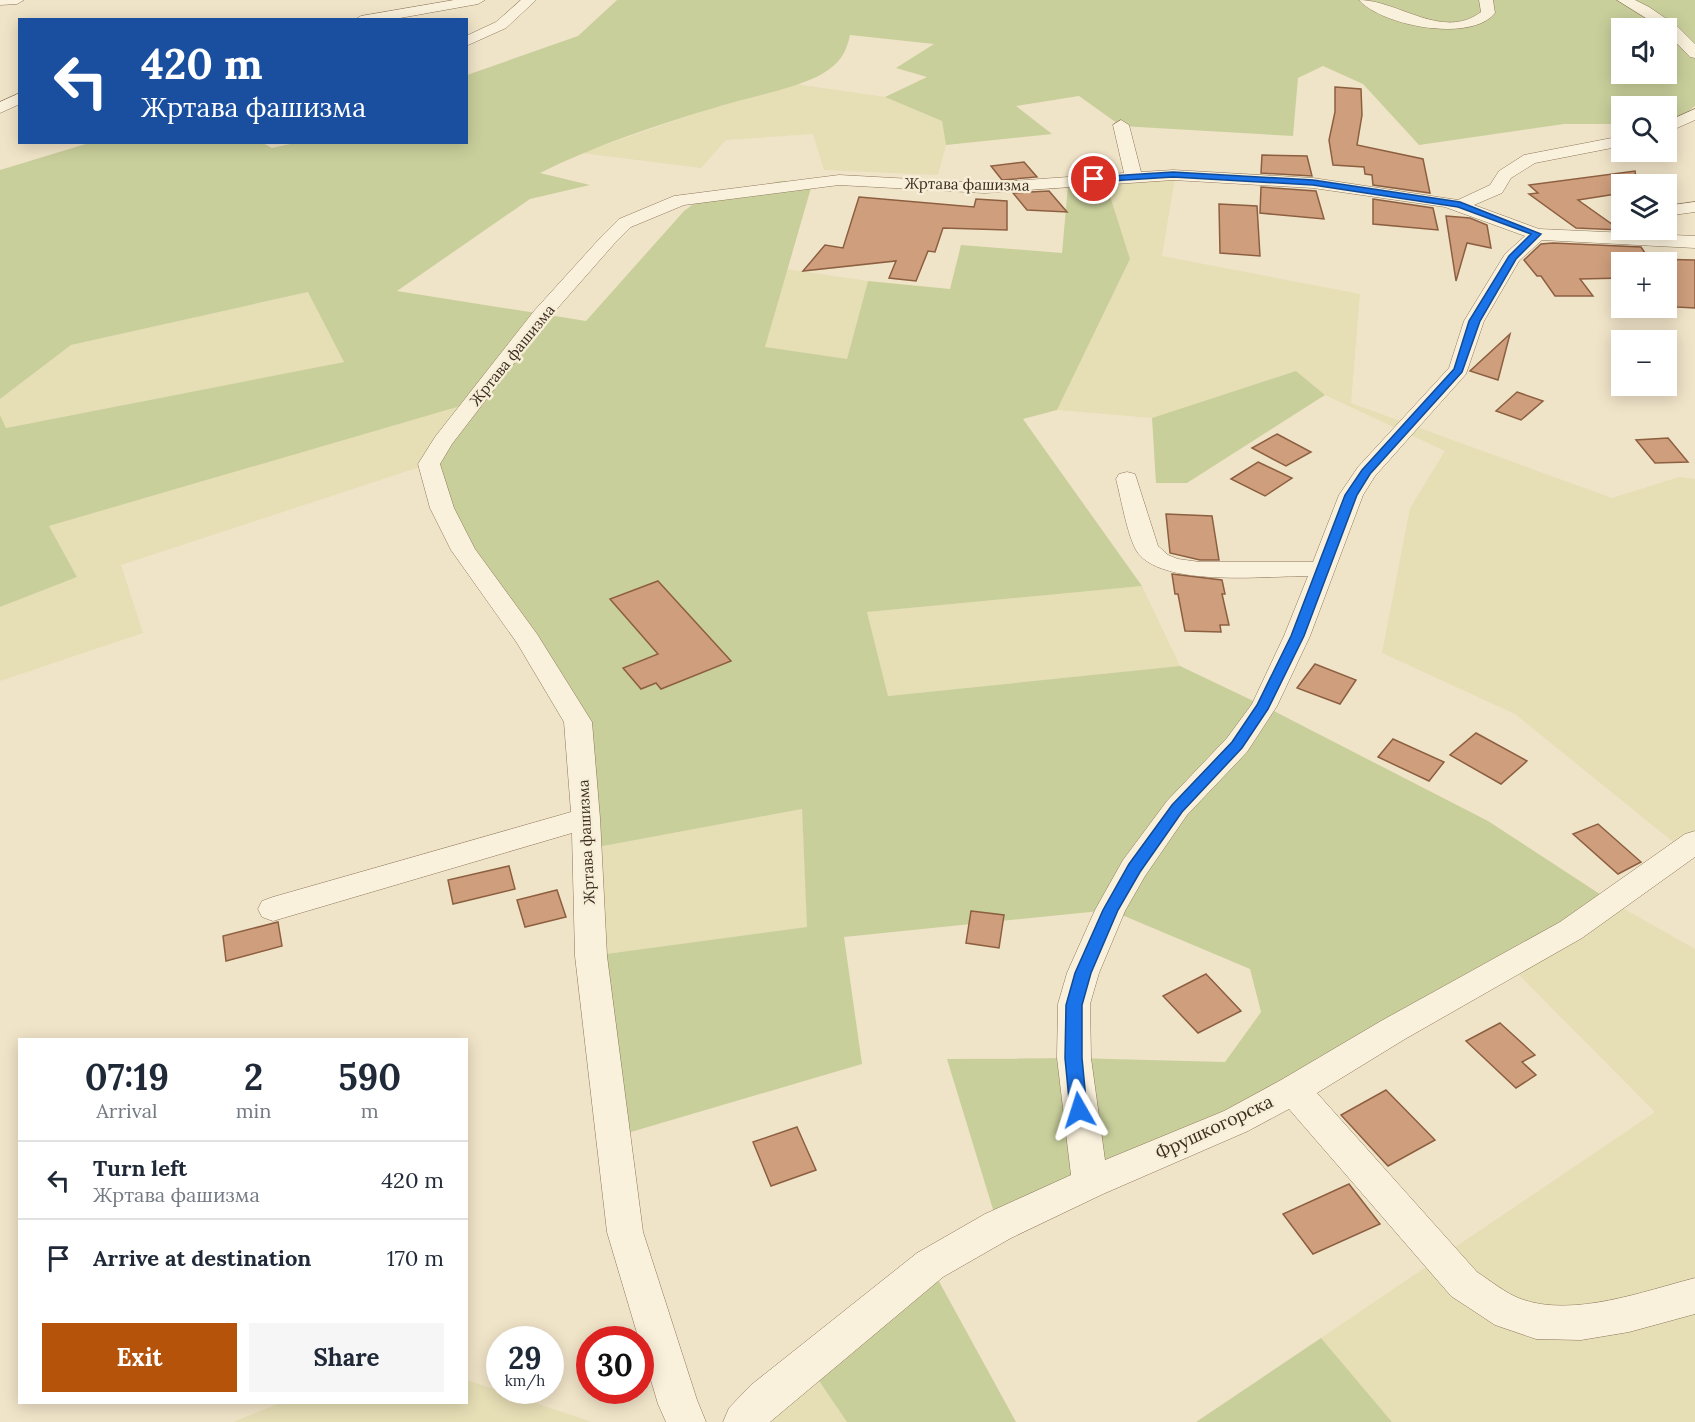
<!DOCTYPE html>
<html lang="en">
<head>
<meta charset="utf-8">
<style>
  body { margin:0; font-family:Lora,serif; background:#f6f6f7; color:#1f2937; height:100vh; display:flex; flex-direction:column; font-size:22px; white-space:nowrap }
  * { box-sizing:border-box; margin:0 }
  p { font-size:20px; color:#747a83 }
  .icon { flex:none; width:33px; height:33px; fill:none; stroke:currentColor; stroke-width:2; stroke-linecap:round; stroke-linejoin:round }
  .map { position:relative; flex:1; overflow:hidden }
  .drawer { position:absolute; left:18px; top:1038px; width:450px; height:366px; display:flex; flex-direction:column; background:#fff; border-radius:0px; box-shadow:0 3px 15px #0003 }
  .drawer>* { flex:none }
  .hud { position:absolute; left:18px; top:18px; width:450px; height:126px; border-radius:0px; box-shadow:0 3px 15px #0003; background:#1a4fa0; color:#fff; overflow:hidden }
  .fabs { position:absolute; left:1611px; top:18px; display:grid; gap:12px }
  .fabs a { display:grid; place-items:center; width:66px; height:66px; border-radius:0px; background:#fff; box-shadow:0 3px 15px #0003; font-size:30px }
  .speed { position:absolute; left:486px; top:1326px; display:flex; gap:12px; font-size:30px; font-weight:700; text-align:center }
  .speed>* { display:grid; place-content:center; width:78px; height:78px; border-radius:50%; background:#fff; box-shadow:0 3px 15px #0003; line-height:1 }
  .speed small { font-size:15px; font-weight:400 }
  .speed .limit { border:9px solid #d22; background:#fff; color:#111 }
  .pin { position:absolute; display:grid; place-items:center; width:51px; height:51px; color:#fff; margin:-26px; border:3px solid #fff; border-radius:50%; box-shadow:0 2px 6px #0007 }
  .me { position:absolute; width:66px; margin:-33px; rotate:354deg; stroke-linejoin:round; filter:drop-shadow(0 0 4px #0008) }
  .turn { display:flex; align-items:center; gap:21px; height:126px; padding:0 24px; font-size:27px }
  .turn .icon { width:78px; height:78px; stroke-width:2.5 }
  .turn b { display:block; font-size:42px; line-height:51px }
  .eta { display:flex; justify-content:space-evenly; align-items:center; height:102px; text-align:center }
  .eta b { font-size:36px; font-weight:700; line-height:42px }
  .action { display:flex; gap:12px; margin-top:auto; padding:12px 24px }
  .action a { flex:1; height:69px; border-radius:0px; background:#b45309; color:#fff; font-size:24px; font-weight:700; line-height:69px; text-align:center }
  .action a+a { background:#f6f6f7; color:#1f2937 }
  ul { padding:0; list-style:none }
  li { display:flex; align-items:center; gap:18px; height:78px; padding:0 24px; border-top:2px solid #e0e1e3 }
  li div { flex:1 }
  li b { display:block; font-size:22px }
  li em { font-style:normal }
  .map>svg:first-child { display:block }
  .farmland { fill:#e6deb5 }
  .green { fill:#c9cf9b; fill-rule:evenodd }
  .building { fill:#cf9f7d; stroke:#8d5f41; stroke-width:1.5 }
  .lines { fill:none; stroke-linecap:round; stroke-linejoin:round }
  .minor-casing { stroke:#8d765c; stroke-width:1 }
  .minor { fill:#faf1dc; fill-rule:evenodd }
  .route { fill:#1a73e8; stroke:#114b97; stroke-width:1.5 }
  .labels { text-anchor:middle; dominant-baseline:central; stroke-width:5; stroke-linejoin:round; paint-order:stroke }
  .street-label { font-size:15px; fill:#3d2e20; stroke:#f7eed8 }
  .near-street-label { font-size:18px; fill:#3d2e20; stroke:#f7eed8 }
</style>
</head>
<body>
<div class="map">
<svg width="1695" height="1422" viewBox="0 0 1695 1422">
  <rect width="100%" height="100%" fill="#f0e4c8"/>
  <g class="farmland">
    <polygon points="796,84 885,97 942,121 946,145 938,175 824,170 813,134 726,140 701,168 581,153 715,107"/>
    <polygon points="1175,178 1162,256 1360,294 1351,403 1612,498 1679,477 1695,479 1695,842 1683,850 1515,714 1382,653 1410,508 1445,451 1325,395 1296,371 1152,418 1057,410 1130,259 1105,180"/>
    <polygon points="786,269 868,281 847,359 764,349"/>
    <polygon points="309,292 344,362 6,428 0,415 0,399 71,345"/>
    <polygon points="475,401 429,464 121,565 143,633 0,681 0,607 77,577 49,526"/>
    <polygon points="1142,586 1180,666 888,696 867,612"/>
    <polygon points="802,809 808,927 591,956 587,849"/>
    <polygon points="1612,902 1695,949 1695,1422 1392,1422 1321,1338 1655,1112 1509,965"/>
    <polygon points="807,1365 847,1422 743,1422"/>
    <polygon points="467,1380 592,1422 233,1422 280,1403 466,1402"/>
  </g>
  <g class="green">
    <path d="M 617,0 L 1695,0 L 1695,106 L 1680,118 L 1667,120 L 1666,106 L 1622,106 L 1621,124 L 1564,124 L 1419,145 L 1363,84 L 1323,66 L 1298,78 L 1293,136 L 1121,126 L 1079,96 L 1016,106 L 1052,134 L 946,145 L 942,121 L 885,97 L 927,77 L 896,68 L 934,44 L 850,35 C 846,54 839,64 822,74 C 798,88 745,98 717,107 C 657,125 596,145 540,173 L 590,185 L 530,199 L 397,291 L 586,321 L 684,211 L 703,197 L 781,181 L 813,181 L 765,347 L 847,359 L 868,281 L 950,289 L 961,245 L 1062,253 L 1068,186 L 1105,180 L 1130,259 L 1057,410 L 1023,419 L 1142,586 L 867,612 L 888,696 L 1180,666 L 1264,706 L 1488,821 L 1612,902 L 1393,1030 L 998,1226 L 947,1059 L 1074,1058 L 1225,1062 L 1261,1012 L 1250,969 L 1110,910 L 844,937 L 862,1064 L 614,1137 L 591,956 L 807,927 L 802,809 L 587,849 L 578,722 L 463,550 L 429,464 L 474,402 L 49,526 L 77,577 L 0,607 L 0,415 L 6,428 L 344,362 L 308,292 L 71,345 L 0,399 L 0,170 L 89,143 L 261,142 L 272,148 L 299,142 L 466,142 L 467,75 L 578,36 ZM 1622,28 L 1666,28 L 1666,74 L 1622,74 Z"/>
    <polygon points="1296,371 1325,395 1187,483 1156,483 1152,418"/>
    <polygon points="930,1265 1016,1422 847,1422 808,1365"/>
    <polygon points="1321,1338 1392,1422 1196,1422"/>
  </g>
  <g class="building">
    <polygon points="1335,87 1361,89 1362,115 1357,145 1423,159 1430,193 1373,185 1372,175 1365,174 1364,167 1333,165 1329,140 1335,112"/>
    <polygon points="1262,155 1307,156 1312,176 1261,173"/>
    <polygon points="1024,162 1037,177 1002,180 991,166"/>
    <polygon points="1635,171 1637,184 1622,184 1622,193 1578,200 1620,230 1576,228 1529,194 1538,193 1529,185"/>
    <polygon points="1261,187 1316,191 1324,219 1260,213"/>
    <polygon points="1049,191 1067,212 1027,210 1013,193"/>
    <polygon points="859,197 974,207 976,199 1007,201 1007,230 943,228 935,252 928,251 916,281 889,278 896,261 803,271 825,245 843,248"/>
    <polygon points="1373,199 1433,208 1438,230 1373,224"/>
    <polygon points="1219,204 1257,206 1260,256 1220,253"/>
    <polygon points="1446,216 1470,218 1487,225 1491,248 1467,243 1456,281"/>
    <polygon points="1553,243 1641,247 1649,259 1695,260 1695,308 1677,307 1666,288 1666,262 1622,262 1622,278 1580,279 1593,296 1555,296 1541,276 1537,276 1524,260 1541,244"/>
    <polygon points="1510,334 1498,380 1470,371"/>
    <polygon points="1517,392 1543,401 1521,420 1496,411"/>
    <polygon points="1277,434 1311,452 1286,466 1252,448"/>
    <polygon points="1668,438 1688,462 1655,463 1636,440"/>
    <polygon points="1258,462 1292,478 1265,496 1231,479"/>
    <polygon points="1166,514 1212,516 1219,560 1200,560 1170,553"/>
    <polygon points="1172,574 1222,580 1225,594 1222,594 1229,625 1220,625 1221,632 1185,631 1178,594 1175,594"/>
    <polygon points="658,581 731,661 661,689 656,683 641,689 623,668 658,654 610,599"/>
    <polygon points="1315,664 1356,680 1340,704 1297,688"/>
    <polygon points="1476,733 1527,761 1501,784 1450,755"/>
    <polygon points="1393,739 1444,762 1429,781 1378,757"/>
    <polygon points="1598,824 1641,862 1618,874 1573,834"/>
    <polygon points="509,866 515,889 453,904 448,880"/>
    <polygon points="557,890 566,917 525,927 517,900"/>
    <polygon points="971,911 1004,915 999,948 966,943"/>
    <polygon points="278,922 282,946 226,961 223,936"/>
    <polygon points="1206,974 1241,1011 1198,1033 1163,996"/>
    <polygon points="1500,1023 1535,1055 1522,1062 1536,1075 1516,1088 1466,1041"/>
    <polygon points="1386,1090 1435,1140 1388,1166 1341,1115"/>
    <polygon points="797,1127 816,1170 771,1186 753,1142"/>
    <polygon points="1349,1184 1380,1224 1313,1254 1283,1214"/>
  </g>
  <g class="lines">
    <defs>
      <g id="minor">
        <polygon points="0,0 24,0 17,4 0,5"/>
        <polygon points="454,0 485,0 478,4 389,20 354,20 361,16"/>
        <polygon points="521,0 536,0 506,28 466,46 466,36 496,22"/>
        <path d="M 1359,0 C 1398,0 1443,41 1481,12 L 1479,0 L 1493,0 L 1495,13 C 1471,43 1382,26 1359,0 Z"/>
        <polygon points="1617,0 1635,0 1649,7 1677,26 1695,44 1695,58 1690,57 1666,32 1666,28 1662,28"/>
        <polygon points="20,93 20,104 0,113 0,102"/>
        <polygon points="1695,109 1695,120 1666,133 1666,122"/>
        <path d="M 1121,120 L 1129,125 L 1141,172 L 1173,170 L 1313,178 L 1458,200 L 1490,185 L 1499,171 L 1524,155 L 1622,136 L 1622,146 L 1535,163 L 1511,178 L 1502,193 L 1474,205 L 1539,229 L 1695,236 L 1695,248 L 1542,240 L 1519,261 L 1484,321 L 1466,374 L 1375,476 L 1363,495 L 1310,636 L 1277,706 L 1247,752 L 1187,815 L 1145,876 L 1125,911 L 1099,973 L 1090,1004 L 1091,1058 L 1105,1160 L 1224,1111 L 1281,1080 L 1381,1021 L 1560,922 L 1685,834 L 1695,831 L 1695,857 L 1582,938 L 1405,1039 L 1317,1093 L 1477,1272 C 1491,1281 1505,1293 1521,1299 C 1573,1318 1644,1291 1695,1278 L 1695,1314 L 1629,1332 L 1581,1340 L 1536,1339 L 1495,1325 L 1451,1296 L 1289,1109 L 1248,1131 L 1103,1194 L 1011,1238 L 943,1277 L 770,1422 L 723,1422 L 729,1408 L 751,1385 L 917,1253 L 985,1214 L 1071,1175 L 1057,1058 L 1058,1004 L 1067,973 L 1095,910 L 1123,860 L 1167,801 L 1227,738 L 1252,704 L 1284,636 L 1308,576 C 1267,576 1158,588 1136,550 C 1127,534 1121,498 1116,479 L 1119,474 L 1127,472 L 1135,474 L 1158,546 L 1168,555 L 1178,559 L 1200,562 L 1313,562 L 1339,495 L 1358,467 L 1449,368 L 1464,321 L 1505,254 L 1525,236 L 1445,207 L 1313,188 L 1173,180 L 985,193 L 839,185 L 684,205 L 631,227 L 614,244 L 548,319 L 452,444 L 440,464 L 454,508 L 475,549 L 537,634 L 592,722 L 600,818 L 607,956 L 643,1232 L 697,1400 L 706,1422 L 666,1422 L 658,1404 L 607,1232 L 575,956 L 572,833 L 273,921 L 262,917 L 258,909 L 262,901 L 273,897 L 571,812 L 564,722 L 517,643 L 451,550 L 430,508 L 418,464 L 435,437 L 534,311 L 602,236 L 619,219 L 674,196 L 839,175 L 985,183 L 1124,173 L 1113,125 Z"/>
        <polygon points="1695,202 1695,212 1666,216 1666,206"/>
      </g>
    </defs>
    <use href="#minor" class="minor-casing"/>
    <use href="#minor" class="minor"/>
  </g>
  <polygon class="route" points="1173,172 1313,180 1460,202 1541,234 1516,259 1480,321 1462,372 1370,474 1357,495 1304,636 1268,709 1242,748 1182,812 1140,872 1118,910 1091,973 1082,1005 1082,1058 1087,1110 1085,1115 1079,1118 1073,1115 1070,1110 1065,1058 1066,1005 1075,973 1103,910 1129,864 1172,805 1232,742 1257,705 1291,636 1345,495 1362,470 1454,369 1469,321 1509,256 1531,234 1458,207 1313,185 1173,177 1094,182 1090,179 1094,177"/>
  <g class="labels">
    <g class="street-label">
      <text transform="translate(967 184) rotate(1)">Жртава фашизма</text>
      <text transform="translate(512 355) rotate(-51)">Жртава фашизма</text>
      <text transform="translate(586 842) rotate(-93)">Жртава фашизма</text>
    </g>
    <g class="near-street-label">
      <text transform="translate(1214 1127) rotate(-25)">Фрушкогорска</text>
    </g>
  </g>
</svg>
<div class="fabs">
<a><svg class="icon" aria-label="sound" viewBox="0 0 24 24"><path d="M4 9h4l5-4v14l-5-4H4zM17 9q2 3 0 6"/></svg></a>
<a><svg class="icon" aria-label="search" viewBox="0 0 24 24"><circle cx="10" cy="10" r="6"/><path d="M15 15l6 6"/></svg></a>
<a><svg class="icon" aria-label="layers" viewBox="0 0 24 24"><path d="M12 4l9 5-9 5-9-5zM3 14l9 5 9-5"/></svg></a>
<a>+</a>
<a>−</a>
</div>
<div class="speed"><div>29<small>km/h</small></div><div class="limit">30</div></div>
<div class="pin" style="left:1094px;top:179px;background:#d93025"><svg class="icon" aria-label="arrive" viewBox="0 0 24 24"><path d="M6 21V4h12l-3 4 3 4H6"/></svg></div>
<svg class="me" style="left:1079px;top:1110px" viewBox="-20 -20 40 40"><path d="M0-17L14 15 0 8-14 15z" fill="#1a73e8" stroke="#fff" stroke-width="4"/></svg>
<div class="hud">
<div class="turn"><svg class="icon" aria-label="left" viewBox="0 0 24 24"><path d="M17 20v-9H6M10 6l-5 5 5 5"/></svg><div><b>420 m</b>Жртава фашизма</div></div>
</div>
<section class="drawer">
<div class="eta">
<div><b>07:19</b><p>Arrival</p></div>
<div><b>2</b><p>min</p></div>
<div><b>590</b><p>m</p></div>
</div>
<ul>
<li><svg class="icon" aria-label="left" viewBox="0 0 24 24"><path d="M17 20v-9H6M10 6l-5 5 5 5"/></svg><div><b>Turn left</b><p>Жртава фашизма</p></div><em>420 m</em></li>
<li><svg class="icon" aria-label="arrive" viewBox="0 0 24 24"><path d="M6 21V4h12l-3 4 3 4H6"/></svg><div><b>Arrive at destination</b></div><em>170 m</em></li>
</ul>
<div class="action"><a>Exit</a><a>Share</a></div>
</section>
</div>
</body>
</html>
